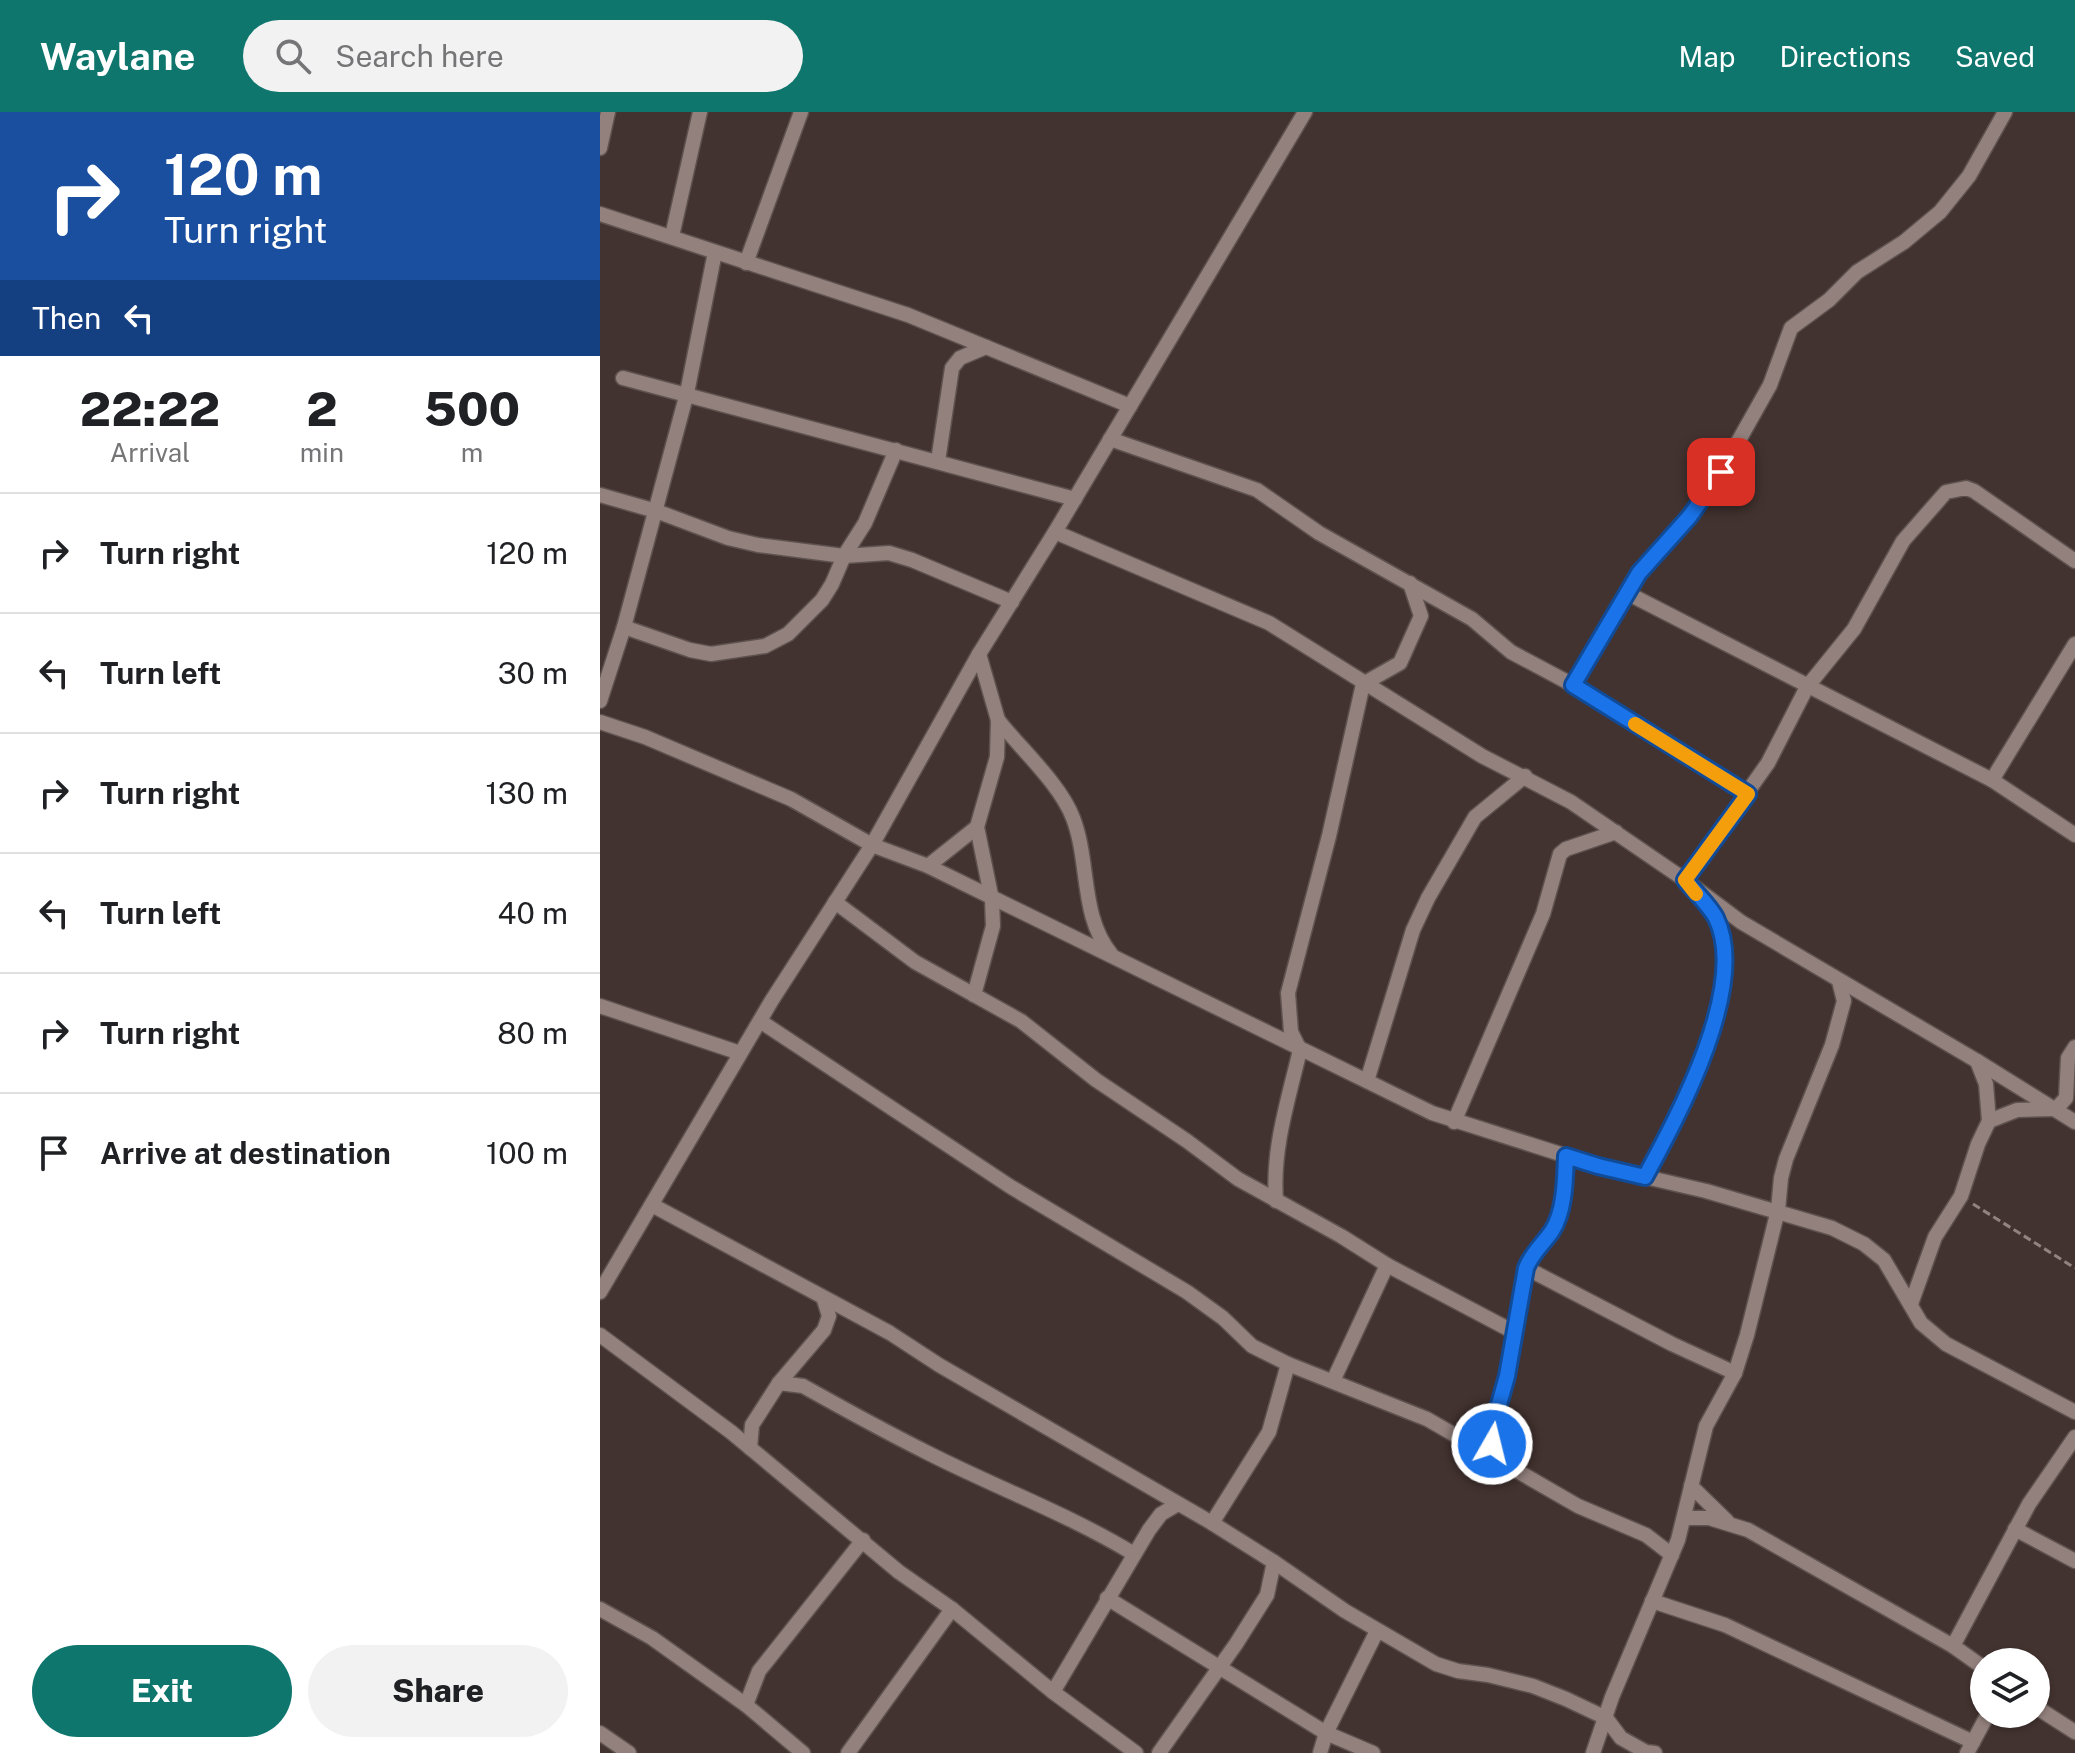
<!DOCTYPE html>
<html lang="en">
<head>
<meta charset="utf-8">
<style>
  body { margin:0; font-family:"Public Sans",sans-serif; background:#f2f2f2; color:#202124; height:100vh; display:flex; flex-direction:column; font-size:30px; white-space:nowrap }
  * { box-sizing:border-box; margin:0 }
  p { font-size:26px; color:#757577 }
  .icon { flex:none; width:44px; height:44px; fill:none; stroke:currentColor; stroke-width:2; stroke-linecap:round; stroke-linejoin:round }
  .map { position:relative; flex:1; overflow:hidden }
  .drawer { display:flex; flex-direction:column; background:#fff; width:600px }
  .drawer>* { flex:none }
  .top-card { background:#1a4fa0; color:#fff; overflow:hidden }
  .controls { position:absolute; left:1370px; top:1536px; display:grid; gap:16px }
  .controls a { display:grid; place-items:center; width:80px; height:80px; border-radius:50%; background:#fff; box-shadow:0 2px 6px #0004; font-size:40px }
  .pin { position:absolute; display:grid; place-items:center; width:68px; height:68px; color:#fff; margin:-34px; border-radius:16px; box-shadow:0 4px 12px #0006 }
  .me { position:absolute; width:88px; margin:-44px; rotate:8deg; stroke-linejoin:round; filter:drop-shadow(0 0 6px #0008) }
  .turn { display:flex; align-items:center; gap:28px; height:168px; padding:0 32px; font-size:36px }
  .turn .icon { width:104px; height:104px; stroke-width:2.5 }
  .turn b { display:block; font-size:56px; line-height:68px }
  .then { display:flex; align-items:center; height:76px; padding:0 32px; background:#0003; gap:16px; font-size:30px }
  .eta { display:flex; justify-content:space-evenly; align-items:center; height:136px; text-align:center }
  .eta b { font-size:48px; font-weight:800; line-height:56px }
  .primary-button { display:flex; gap:16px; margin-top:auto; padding:16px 32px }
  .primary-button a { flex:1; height:92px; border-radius:48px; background:#0f766e; color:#fff; font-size:32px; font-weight:800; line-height:92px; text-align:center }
  .primary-button a+a { background:#f2f2f2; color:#202124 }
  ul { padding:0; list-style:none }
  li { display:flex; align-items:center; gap:24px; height:120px; padding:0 32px; border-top:2px solid #e0e0e0 }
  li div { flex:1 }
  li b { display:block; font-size:30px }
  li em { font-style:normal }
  header { display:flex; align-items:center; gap:48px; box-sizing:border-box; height:112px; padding:0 40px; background:#0f766e; color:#fff }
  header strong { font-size:38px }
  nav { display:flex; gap:44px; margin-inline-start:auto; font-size:28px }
  .search { width:560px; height:72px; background:#f2f2f2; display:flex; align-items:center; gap:20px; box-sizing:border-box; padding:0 28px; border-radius:44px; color:#757577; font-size:30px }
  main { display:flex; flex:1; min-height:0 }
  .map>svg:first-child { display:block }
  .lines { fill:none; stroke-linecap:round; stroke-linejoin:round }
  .minor-casing { stroke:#5e524f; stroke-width:17 }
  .path { stroke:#908381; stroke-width:3; stroke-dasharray:8 4; stroke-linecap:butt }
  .minor { stroke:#93817d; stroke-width:14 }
  .route-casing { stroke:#114b97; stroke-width:20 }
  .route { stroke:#1a73e8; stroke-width:14 }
  .slow { stroke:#f59e0b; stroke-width:14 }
</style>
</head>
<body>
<header>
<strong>Waylane</strong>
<div class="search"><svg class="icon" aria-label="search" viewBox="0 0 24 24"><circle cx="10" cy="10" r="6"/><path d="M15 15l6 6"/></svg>Search here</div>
<nav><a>Map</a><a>Directions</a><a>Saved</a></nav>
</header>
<main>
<section class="drawer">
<div class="top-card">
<div class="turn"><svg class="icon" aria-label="right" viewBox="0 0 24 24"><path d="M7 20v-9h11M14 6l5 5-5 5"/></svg><div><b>120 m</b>Turn right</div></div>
<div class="then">Then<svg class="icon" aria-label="left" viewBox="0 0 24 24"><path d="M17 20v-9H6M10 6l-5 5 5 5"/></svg></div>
</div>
<div class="eta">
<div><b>22:22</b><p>Arrival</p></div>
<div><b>2</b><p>min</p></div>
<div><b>500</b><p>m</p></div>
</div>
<ul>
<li><svg class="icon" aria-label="right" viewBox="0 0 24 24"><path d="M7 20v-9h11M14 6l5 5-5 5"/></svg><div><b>Turn right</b></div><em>120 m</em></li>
<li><svg class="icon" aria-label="left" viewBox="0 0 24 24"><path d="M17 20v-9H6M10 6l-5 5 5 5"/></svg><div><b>Turn left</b></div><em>30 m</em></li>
<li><svg class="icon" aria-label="right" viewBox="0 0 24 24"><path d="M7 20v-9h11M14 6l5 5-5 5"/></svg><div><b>Turn right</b></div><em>130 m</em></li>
<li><svg class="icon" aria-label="left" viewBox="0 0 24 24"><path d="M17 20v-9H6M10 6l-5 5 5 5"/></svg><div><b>Turn left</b></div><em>40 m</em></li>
<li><svg class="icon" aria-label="right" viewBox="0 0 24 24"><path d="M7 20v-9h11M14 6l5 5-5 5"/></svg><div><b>Turn right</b></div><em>80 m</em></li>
<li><svg class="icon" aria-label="arrive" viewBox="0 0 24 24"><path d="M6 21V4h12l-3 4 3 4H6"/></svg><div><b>Arrive at destination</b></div><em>100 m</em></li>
</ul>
<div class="primary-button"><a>Exit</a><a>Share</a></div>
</section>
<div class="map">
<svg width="1475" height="1641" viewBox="0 0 1475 1641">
  <rect width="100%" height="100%" fill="#433330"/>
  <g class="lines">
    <defs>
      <g id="minor">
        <polyline points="0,36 8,0"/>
        <polyline points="0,102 308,203 530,294"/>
        <polyline points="72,124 100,0"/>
        <polyline points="146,151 201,0"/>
        <polyline points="23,266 475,387"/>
        <polyline points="510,327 657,378 719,421 872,507 911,540 973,573 1148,682"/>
        <polyline points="338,349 352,256 360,246 386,235"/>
        <polyline points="0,383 56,399 128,426 158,433 244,444 289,441 312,448 412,490"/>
        <polyline points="455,420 669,511 882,644 971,690 1085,768 1141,810 1377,949 1475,1010"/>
        <polyline points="1027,481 1392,668 1475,723"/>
        <polyline points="24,515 90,538 111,542 165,534 188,522 222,488 232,472 244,444 265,411 296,338"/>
        <polyline points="973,573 1039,461 1090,404 1121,360 1170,273 1191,216 1229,188 1257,160 1304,130 1340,100 1369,64 1405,0"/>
        <polyline points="0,589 24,515 87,281 115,140"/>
        <path d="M 398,608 C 421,637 460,672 473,706 C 490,750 480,804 511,842"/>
        <polyline points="0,610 45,625 165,676 191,687 272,733 328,754 832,1001 998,1054 1106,1079 1232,1116 1264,1132 1284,1148 1321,1211 1346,1232 1475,1300"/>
        <polyline points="1392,668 1475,532"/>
        <polyline points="328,754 377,715"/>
        <polyline points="235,790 315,850 421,909 496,968 587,1029 638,1067 741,1124 787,1153 733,1269"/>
        <polyline points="374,883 393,814 392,788 377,715 397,645 398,608 379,542"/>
        <polyline points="0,894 140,941"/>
        <polyline points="160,909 411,1075 587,1180 623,1206 652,1234 688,1252 827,1307 978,1394 1046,1423 1072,1443"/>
        <polyline points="767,969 813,818 828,786 875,705 925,664"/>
        <polyline points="1389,1009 1417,998 1456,997 1466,986 1468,946 1475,935"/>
        <polyline points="854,1010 943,802 960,742 966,737 1016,720"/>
        <path d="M 1045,1065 C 1078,1004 1149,874 1116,807 C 1109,793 1095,780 1085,768 L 1168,651 L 1207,575 L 1254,517 L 1303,429 L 1346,380 L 1366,376 L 1374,379 L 1475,449"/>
        <path d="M 676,1089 C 672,1037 688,989 700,938 L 691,920 L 688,881 L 729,724 L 763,572 L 800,551 L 821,504 L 810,471"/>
        <polyline points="52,1093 290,1221 339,1253 612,1411 674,1450 745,1499 836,1552 858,1559 888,1563 933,1574 966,1587 1006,1606 1021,1626 1046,1640 1055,1641"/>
        <polyline points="787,1153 914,1220"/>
        <polyline points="926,1156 1072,1232 1135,1261"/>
        <polyline points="0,1180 172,888 272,733 379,542 455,420 705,0"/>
        <polyline points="1311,1192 1335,1125 1361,1084 1378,1032 1389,1009 1386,972 1377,949"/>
        <polyline points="0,1223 131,1320 299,1460 352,1497 453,1580 536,1641"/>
        <path d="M 179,1271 L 203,1274 C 244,1297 286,1320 328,1341 C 397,1376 468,1402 534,1442"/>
        <polyline points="150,1336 152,1313 179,1271 224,1218 229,1204 224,1188"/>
        <path d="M 900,1351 L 891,1321 L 907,1264 L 926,1156 C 932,1141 943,1132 952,1119 C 965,1099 965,1067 966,1044"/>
        <polyline points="1091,1374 1127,1409"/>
        <polyline points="1085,1406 1109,1406 1148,1418 1353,1534 1384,1556"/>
        <polyline points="612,1411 669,1320 688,1252"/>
        <polyline points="1415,1417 1475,1449"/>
        <polyline points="507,1486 726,1621 773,1641"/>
        <polyline points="1052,1489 1125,1513 1373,1630"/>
        <polyline points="0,1497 52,1526 146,1593 203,1641"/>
        <polyline points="1353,1534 1429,1392 1475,1325"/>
        <polyline points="453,1580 549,1418 561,1402 578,1392"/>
        <polyline points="146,1593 159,1559 167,1549 263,1428"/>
        <polyline points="1436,1595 1475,1620"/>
        <polyline points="0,1621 29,1641"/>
        <polyline points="248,1641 352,1497"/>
        <polyline points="559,1641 636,1532 667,1483 674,1450"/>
        <polyline points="720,1641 726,1621 777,1519"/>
        <polyline points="993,1641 1012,1585 1078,1428 1106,1314 1135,1261 1147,1223 1178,1098 1181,1066 1186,1047 1232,933 1244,889 1239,869"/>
        <polyline points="1367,1641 1388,1602"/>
      </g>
    </defs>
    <use href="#minor" class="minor-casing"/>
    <polyline class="path" points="1373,1092 1475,1156"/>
    <use href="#minor" class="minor"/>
  </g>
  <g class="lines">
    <defs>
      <path id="route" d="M 892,1332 L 891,1321 L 907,1264 L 926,1156 C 932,1141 943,1132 952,1119 C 965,1099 965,1067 966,1044 L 998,1054 L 1045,1065 C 1078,1004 1149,874 1116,806 C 1109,793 1095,780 1085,768 L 1148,682 L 973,573 L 1039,461 L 1090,404 L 1121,360"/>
    </defs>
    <use href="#route" class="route-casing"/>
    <use href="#route" class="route"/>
    <polyline class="slow" points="1035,612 1148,682 1085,768 1096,782"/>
  </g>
</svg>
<div class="controls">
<a><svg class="icon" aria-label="layers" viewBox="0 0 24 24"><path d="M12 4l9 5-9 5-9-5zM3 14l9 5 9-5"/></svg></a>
</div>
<div class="pin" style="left:1121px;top:360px;background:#d93025"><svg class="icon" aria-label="arrive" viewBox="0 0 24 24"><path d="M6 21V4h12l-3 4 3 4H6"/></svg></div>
<svg class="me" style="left:892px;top:1332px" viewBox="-20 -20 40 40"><circle r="17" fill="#1a73e8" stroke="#fff" stroke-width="3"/><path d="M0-11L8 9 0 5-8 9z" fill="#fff"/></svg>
</div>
</main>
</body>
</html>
